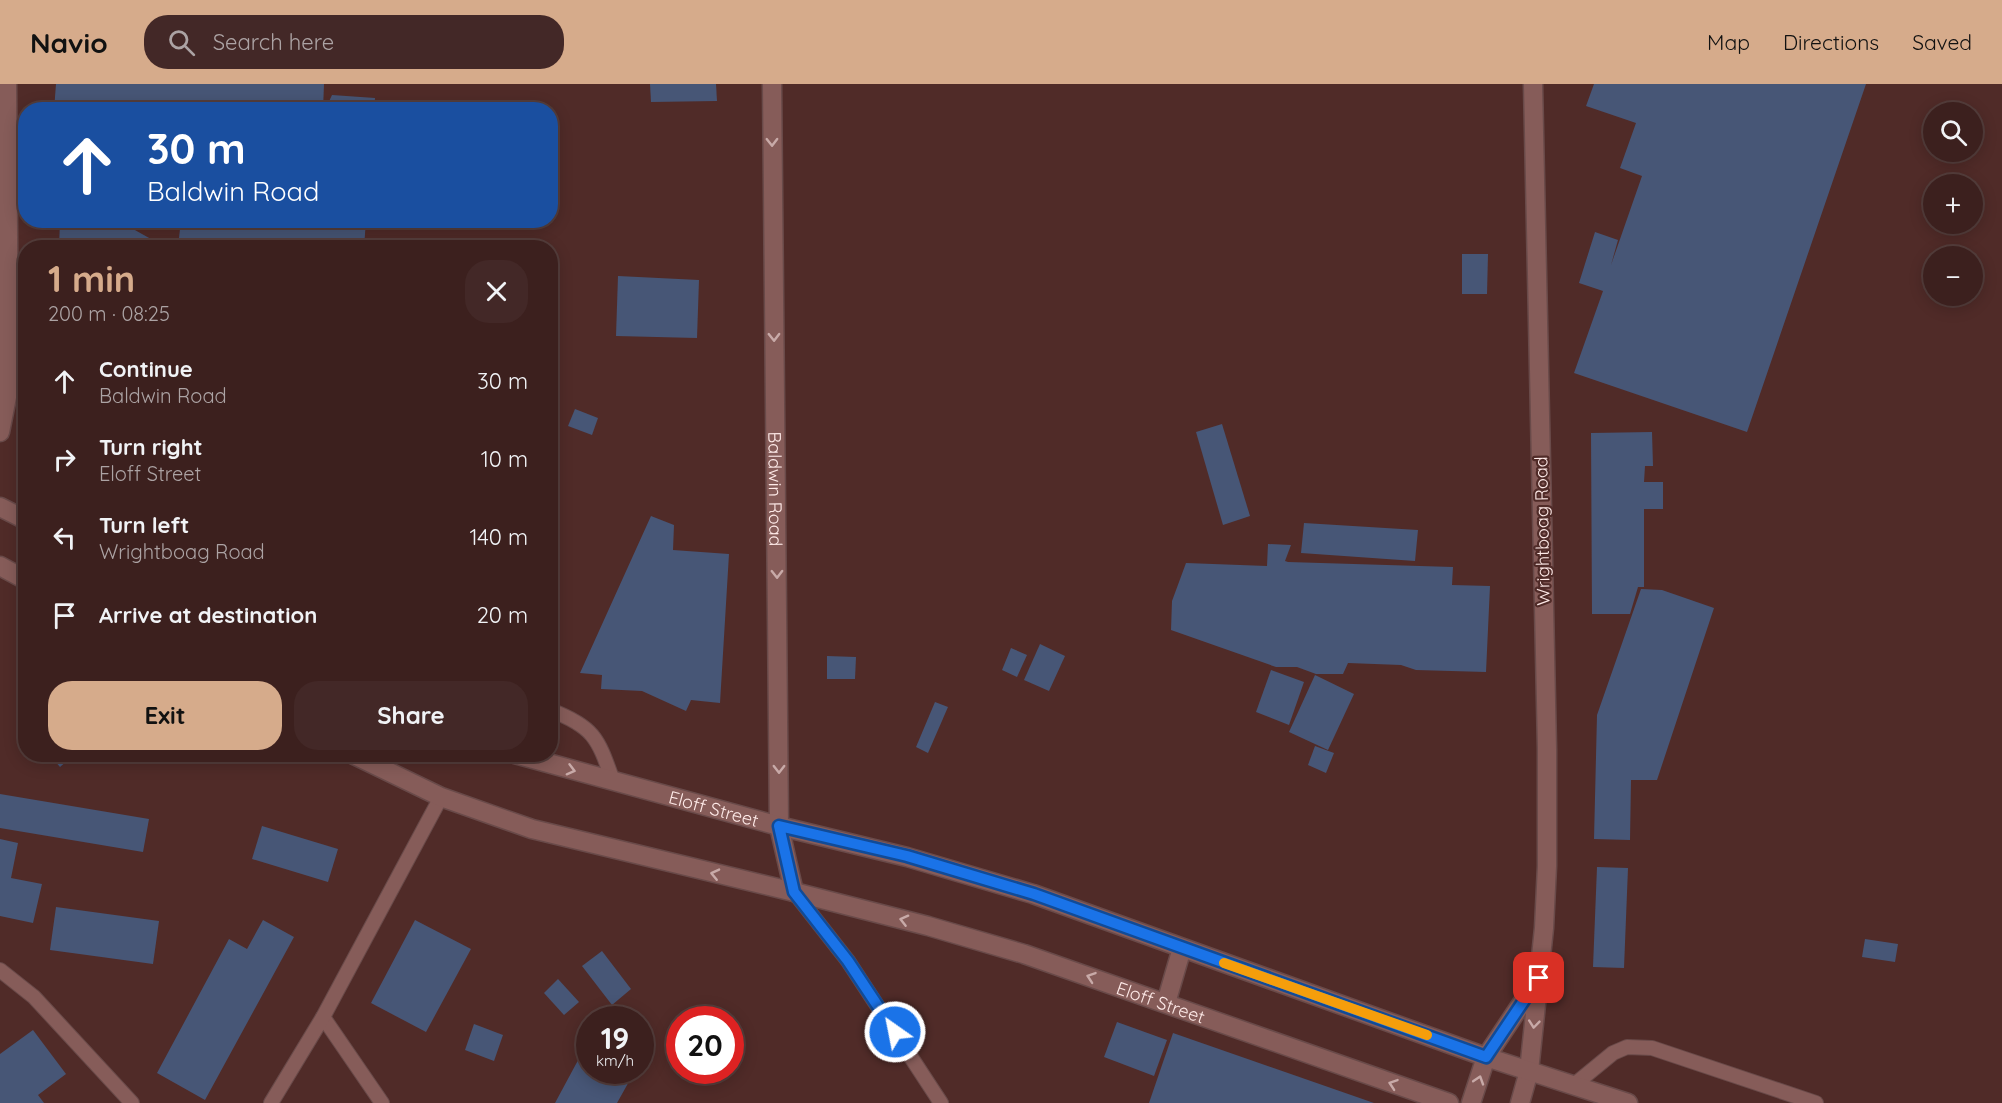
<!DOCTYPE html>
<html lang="en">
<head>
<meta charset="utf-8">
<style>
  body { margin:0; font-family:Quicksand,sans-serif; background:#432827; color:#f1f3f6; height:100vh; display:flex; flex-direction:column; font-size:22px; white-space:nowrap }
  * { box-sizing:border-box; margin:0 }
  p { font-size:20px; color:#aca3a4 }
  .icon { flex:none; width:33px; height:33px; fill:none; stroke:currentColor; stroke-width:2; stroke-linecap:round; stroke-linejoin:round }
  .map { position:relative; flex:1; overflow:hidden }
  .panel { position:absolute; left:18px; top:156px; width:540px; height:522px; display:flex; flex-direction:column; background:#3c201e; border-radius:24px; box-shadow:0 3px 15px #0003,0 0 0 2px #553e3c }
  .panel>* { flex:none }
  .banner { position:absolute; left:18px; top:18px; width:540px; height:126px; border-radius:24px; box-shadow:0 3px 15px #0003,0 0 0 2px #553e3c; background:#1a4fa0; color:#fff; overflow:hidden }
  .buttons { position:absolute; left:1923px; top:18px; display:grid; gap:12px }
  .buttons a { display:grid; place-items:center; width:60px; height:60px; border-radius:50%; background:#3c201e; box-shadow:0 3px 15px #0003,0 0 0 2px #553e3c; font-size:30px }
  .speed { position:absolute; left:576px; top:922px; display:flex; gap:12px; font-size:30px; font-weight:700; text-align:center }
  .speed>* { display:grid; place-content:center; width:78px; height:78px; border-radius:50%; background:#3c201e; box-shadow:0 3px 15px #0003,0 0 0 2px #553e3c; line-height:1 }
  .speed small { font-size:15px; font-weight:400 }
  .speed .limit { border:9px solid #d22; background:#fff; color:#111 }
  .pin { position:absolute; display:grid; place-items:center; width:51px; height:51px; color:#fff; margin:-26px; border-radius:12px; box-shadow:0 3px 9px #0006 }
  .me { position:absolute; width:66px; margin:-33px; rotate:327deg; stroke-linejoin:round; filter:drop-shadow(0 0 4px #0008) }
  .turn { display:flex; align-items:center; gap:21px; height:126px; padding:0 30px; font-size:27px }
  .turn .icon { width:78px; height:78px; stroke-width:2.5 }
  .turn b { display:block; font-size:42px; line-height:51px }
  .round { display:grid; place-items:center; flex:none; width:63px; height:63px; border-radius:24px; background:#432827 }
  .headline { display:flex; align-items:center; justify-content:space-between; height:102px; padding:0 30px }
  h1 { font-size:36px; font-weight:800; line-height:45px; color:#d6ab8b }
  .action { display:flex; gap:12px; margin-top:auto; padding:12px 30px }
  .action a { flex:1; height:69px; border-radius:24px; background:#d6ab8b; color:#111; font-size:24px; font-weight:800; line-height:69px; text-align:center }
  .action a+a { background:#432827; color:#f1f3f6 }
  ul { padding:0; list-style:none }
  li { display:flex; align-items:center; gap:18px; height:78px; padding:0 30px }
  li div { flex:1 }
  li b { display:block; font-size:22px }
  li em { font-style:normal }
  header { display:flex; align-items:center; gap:36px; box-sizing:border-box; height:84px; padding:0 30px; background:#d6ab8b; color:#111 }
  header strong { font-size:28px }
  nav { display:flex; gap:33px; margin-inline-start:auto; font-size:21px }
  .search { width:420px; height:54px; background:#432827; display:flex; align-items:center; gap:15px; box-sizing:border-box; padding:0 21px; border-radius:24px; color:#aca3a4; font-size:22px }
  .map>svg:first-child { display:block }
  .building { fill:#475676 }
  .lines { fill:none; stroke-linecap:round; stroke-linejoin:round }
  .lane-casing { stroke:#694a49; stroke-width:16 }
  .street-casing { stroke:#694a49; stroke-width:21 }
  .secondary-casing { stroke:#694a49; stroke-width:21 }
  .lane { stroke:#865c59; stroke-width:14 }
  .street { stroke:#865c59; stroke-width:18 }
  .secondary { stroke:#865c59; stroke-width:18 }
  .oneway { stroke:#c8aaa8 }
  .route-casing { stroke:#114b97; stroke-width:15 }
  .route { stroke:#1a73e8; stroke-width:10 }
  .slow { stroke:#f59e0b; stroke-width:10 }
  .labels { text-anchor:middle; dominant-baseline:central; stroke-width:4.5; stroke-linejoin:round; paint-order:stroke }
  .street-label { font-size:18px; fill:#feeae8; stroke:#502b28 }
</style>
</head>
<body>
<header>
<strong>Navio</strong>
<div class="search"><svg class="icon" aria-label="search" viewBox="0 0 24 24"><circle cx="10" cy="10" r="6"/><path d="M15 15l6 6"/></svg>Search here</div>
<nav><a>Map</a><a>Directions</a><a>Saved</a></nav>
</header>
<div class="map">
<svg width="2002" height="1019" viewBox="0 0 2002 1019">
  <rect width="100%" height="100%" fill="#502b28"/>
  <g class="building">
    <polygon points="56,0 324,0 323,26 54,26"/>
    <polygon points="650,0 716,0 717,17 651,18"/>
    <polygon points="1594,0 1866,0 1747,348 1574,289 1603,207 1579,199 1595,148 1618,156 1611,181 1642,92 1620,84 1636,39 1586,22"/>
    <polygon points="332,11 375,14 374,26 325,26"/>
    <polygon points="60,136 117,136 167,164 59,164"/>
    <polygon points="181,136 366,136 364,164 198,164 179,154"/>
    <polygon points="1462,170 1488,170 1487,210 1462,210"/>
    <polygon points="618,192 699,196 697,254 616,252"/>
    <polygon points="575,325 598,334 592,351 568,342"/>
    <polygon points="1222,340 1250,432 1223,441 1196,348"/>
    <polygon points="1652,348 1653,382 1645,382 1644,398 1663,398 1663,425 1644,425 1644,503 1638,503 1630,530 1592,530 1591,349"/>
    <polygon points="651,432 674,441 673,466 729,470 720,619 691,616 686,627 642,607 601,605 602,591 580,589"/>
    <polygon points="1304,439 1418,446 1415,477 1301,469"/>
    <polygon points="1268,460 1291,461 1285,477 1288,478 1453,483 1452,501 1490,502 1486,588 1416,586 1401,581 1348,579 1343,590 1316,590 1297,583 1276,583 1171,546 1172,517 1186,479 1267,482"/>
    <polygon points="1641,505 1662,506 1714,524 1657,696 1631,696 1630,756 1594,755 1597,631"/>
    <polygon points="1040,560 1065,572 1049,607 1024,596"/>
    <polygon points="1011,564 1027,571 1017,593 1002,586"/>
    <polygon points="827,572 856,573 855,595 827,595"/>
    <polygon points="1271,586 1304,598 1289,641 1256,628"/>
    <polygon points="1315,591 1354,610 1328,666 1289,648"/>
    <polygon points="935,618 948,623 928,669 916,663"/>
    <polygon points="1315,662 1334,669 1326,689 1308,681"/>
    <polygon points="49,670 75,670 60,683"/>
    <polygon points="0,710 149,735 143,768 0,744"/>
    <polygon points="262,742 338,765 328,798 252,775"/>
    <polygon points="0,755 18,759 11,794 42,800 33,839 0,832"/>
    <polygon points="1597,783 1628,784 1624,884 1593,883"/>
    <polygon points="56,823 159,837 153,880 50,866"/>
    <polygon points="263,836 294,853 205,1016 157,989 229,855 247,865"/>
    <polygon points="415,836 471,865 426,948 371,919"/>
    <polygon points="1865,855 1898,860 1895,878 1862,873"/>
    <polygon points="602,867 631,905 612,921 582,882"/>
    <polygon points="558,895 579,918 564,931 544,909"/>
    <polygon points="1117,938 1167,956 1154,992 1104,973"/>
    <polygon points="474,940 503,951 494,977 465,966"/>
    <polygon points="33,946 66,990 38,1011 44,1019 0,1019 0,970"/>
    <polygon points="1173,949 1374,1019 1149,1019"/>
    <polygon points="583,967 590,971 590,987 619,987 631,994 617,1019 555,1019"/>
  </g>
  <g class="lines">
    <defs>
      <g id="lane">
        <path d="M 550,626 C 595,643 598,655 613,697"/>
        <polyline points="794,808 848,877 941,1019"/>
        <polyline points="0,886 34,913 132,1019"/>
        <polyline points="323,933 382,1019"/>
        <polyline points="1574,1001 1613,969 1627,963 1652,964 1816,1019"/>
        <polyline points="271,1019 323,933 441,713"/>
      </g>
      <g id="street">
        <path id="s1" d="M 772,0 L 779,742 L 794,808"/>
        <polyline points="0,348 9,303 7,0"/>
        <polyline points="1471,1019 1486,973 1536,898"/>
        <polyline points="1520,1019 1529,987 1544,844 1547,782 1547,665 1533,0"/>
      </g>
      <g id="secondary">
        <polyline points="0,423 26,436"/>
        <polyline points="0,482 26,496"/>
        <path id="s2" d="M 352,670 L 441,713 L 532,745 L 794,808 L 928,842 L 1024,870 L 1449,1019"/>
        <path id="s3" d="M 515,670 L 779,742 L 907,773 L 1033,810 L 1486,973 L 1628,1019"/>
        <polyline points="1166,919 1182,864"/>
      </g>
    </defs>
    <use href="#lane" class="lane-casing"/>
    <use href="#street" class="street-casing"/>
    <use href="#secondary" class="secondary-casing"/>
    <use href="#lane" class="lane"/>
    <use href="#street" class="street"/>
    <use href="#secondary" class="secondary"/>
  </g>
  <defs><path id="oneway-chevron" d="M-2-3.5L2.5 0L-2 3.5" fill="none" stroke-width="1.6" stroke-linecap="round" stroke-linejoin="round" transform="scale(1.5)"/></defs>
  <g class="oneway">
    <use href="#oneway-chevron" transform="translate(772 58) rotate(89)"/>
    <use href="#oneway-chevron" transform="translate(774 253) rotate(89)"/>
    <use href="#oneway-chevron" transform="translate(777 490) rotate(89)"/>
    <use href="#oneway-chevron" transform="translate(779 685) rotate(90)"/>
    <use href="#oneway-chevron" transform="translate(571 686) rotate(15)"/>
    <use href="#oneway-chevron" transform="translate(715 790) rotate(-167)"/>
    <use href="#oneway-chevron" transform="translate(904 836) rotate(-166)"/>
    <use href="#oneway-chevron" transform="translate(1091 893) rotate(-161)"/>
    <use href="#oneway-chevron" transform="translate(1534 940) rotate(96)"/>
    <use href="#oneway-chevron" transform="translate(1479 996) rotate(-72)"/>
    <use href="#oneway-chevron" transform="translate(1393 1000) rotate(-161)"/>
  </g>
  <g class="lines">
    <defs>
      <polyline id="route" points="895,948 848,877 794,808 779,742 907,772 1034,810 1486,973 1539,894"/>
    </defs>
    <use href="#route" class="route-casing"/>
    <use href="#route" class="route"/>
    <polyline class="slow" points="1224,879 1427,951"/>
  </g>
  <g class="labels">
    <g class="street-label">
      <text stroke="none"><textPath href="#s1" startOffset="405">Baldwin Road</textPath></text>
      <text transform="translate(1542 447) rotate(-91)">Wrightboag Road</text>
      <text stroke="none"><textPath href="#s3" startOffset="206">Eloff Street</textPath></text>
      <text stroke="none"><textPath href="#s2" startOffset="848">Eloff Street</textPath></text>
    </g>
  </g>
</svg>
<div class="buttons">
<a><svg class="icon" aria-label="search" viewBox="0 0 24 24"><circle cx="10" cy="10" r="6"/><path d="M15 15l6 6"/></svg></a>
<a>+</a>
<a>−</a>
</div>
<div class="speed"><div>19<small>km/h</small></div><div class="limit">20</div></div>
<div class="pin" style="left:1539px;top:894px;background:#d93025"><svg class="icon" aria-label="arrive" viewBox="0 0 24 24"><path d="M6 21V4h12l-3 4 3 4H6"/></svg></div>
<svg class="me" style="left:895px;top:948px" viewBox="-20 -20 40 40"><circle r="17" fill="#1a73e8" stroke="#fff" stroke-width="3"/><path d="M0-11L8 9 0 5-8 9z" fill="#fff"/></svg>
<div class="banner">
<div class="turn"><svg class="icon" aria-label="ahead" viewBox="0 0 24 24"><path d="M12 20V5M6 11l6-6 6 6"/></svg><div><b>30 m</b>Baldwin Road</div></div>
</div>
<section class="panel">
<div class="headline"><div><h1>1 min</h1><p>200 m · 08:25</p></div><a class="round"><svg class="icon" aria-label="close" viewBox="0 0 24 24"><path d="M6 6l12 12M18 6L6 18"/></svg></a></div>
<ul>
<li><svg class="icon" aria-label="ahead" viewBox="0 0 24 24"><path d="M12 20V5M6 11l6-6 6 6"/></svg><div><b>Continue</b><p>Baldwin Road</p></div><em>30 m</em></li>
<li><svg class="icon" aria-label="right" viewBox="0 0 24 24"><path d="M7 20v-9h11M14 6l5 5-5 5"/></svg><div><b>Turn right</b><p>Eloff Street</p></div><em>10 m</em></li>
<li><svg class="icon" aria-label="left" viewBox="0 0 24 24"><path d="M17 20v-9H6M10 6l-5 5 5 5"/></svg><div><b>Turn left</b><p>Wrightboag Road</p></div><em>140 m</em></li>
<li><svg class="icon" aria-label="arrive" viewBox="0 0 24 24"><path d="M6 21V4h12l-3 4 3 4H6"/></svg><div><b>Arrive at destination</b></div><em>20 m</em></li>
</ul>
<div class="action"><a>Exit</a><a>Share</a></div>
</section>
</div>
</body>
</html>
